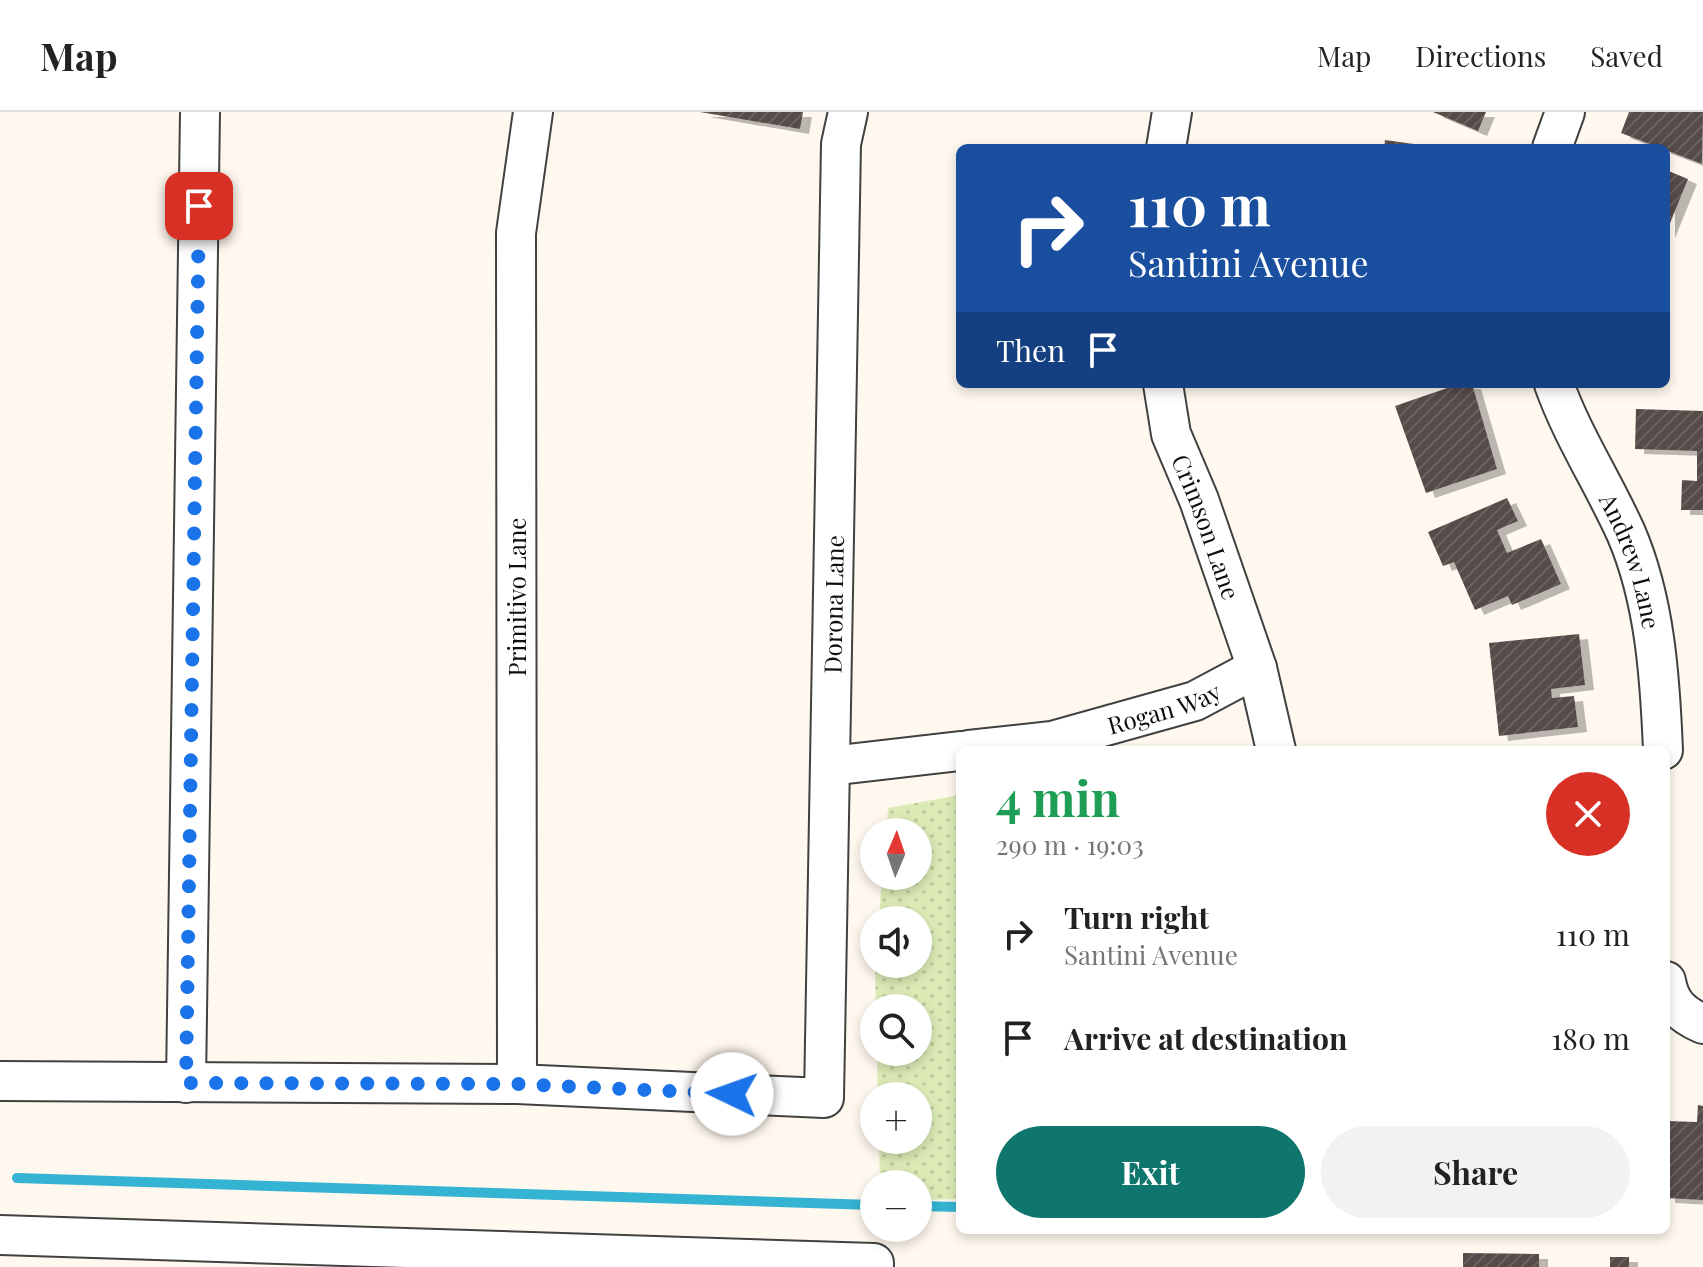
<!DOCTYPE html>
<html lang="en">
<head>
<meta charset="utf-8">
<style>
  body { margin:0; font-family:"Playfair Display",serif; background:#f2f2f2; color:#222; height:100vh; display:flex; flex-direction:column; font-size:30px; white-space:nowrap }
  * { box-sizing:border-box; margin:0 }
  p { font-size:26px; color:#767676 }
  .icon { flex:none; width:44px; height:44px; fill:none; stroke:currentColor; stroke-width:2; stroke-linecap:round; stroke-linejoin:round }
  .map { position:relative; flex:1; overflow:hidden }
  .side { position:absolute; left:956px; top:634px; width:714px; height:488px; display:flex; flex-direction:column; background:#fff; border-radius:12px; box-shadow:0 4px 12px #0003 }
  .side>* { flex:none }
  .guide { position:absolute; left:956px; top:32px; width:714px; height:244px; border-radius:12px; box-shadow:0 4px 12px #0003; background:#1a4fa0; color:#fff; overflow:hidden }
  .needle { width:52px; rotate:2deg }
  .fabs { position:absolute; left:860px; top:706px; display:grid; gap:16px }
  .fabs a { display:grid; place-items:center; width:72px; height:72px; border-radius:50%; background:#fff; box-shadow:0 4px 12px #0003; font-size:40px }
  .pin { position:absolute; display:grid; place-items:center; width:68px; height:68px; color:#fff; margin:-34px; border-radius:16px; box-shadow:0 4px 12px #0006 }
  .me { position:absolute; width:88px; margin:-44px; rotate:273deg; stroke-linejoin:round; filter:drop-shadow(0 0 6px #0008) }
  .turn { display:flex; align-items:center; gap:28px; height:168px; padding:0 40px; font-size:36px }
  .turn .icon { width:104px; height:104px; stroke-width:2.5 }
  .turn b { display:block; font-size:56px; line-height:68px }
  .then { display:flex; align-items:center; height:76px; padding:0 40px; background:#0003; gap:16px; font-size:30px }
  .round { display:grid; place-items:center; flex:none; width:84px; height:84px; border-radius:42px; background:#f2f2f2 }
  .headline { display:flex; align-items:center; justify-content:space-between; height:136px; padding:0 40px }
  h1 { font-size:48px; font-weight:700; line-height:60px; color:#1e9e55 }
  .action { display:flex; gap:16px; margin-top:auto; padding:16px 40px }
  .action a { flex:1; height:92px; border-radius:48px; background:#0f766e; color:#fff; font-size:32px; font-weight:700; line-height:92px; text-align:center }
  .action a+a { background:#f2f2f2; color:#222 }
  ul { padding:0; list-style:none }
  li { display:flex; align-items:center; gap:24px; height:104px; padding:0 40px }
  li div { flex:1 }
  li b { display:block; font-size:30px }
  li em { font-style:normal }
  header { display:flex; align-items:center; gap:48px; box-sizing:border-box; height:112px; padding:0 40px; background:#fff; border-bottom:2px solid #e0e0e0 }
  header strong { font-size:38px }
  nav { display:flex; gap:44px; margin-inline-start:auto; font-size:28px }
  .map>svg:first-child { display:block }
  .park { fill:url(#park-dots) }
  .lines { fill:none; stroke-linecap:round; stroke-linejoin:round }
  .stream { stroke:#35b3d3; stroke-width:10 }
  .building { fill:url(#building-hatch); filter:url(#shadow) }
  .minor-casing { stroke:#414141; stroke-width:42 }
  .minor { stroke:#fff; stroke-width:38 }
  .route { stroke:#1a73e8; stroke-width:14; stroke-dasharray:0 25.2 }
  .labels { text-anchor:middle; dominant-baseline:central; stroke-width:8; stroke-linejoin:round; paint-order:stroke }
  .street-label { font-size:24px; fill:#0e0e0e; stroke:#fff }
</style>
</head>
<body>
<header>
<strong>Map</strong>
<nav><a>Map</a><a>Directions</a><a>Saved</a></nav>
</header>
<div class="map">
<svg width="1703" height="1155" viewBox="0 0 1703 1155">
  <defs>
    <pattern id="park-dots" width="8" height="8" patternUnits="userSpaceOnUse" patternTransform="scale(2)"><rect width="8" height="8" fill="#dcebb6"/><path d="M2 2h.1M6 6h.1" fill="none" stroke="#bcc89b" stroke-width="1.8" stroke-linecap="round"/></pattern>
    <pattern id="building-hatch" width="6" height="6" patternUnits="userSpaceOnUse" patternTransform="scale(2)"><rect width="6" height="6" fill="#574c4a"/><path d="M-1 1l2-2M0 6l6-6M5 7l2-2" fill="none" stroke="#6a6160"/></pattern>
    <filter id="shadow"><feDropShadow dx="9" dy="5" stdDeviation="0" flood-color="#0004"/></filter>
  </defs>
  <rect width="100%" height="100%" fill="#fff8ef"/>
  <polygon class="park" points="960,683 960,1087 918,1088 918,1072 880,1072 879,1028 918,1028 918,984 878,984 877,940 918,940 918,896 876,896 875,852 918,852 918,808 879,808 882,764 918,764 918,720 886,720 888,696"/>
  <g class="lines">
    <g class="stream">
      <polyline points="17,1066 874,1093"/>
      <polyline points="918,1094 960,1095"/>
    </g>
  </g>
  <g class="building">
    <polygon points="700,0 803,0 800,17"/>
    <polygon points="1433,0 1486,0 1478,19"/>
    <polygon points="1629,0 1703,0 1702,52 1621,21"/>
    <polygon points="1385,28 1428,34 1428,36 1384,36"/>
    <polygon points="1666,58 1688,67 1666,121"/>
    <polygon points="1459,272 1472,272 1497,357 1426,381 1395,294"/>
    <polygon points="1636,297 1703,299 1703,398 1681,398 1682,368 1697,369 1697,339 1635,337"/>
    <polygon points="1507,386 1518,409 1497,418 1507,441 1541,427 1561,472 1512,493 1508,484 1475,498 1454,450 1443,454 1428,420"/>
    <polygon points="1579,522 1585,573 1551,577 1552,586 1574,584 1578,615 1499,624 1489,531"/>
    <polygon points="1698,993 1703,994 1703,1088 1666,1086 1666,1009 1697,1010"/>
    <polygon points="1463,1141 1539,1142 1539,1155 1463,1155"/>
    <rect x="1610" y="1145" width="19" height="10"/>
  </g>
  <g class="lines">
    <defs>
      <g id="minor">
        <polyline points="1166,36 1172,0"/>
        <polyline points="1552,36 1565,0"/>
        <path id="s1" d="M 1163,272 L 1171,322 L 1199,388 L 1257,556 L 1276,638"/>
        <path id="s2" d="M 1554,272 C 1573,325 1603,370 1626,421 C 1655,488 1660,566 1663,638"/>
        <path id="s3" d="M 969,638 L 1052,629 L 1195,589 L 1257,556"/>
        <polyline points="830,654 960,639"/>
        <path d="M 1666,869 C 1670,892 1681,902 1703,912"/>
        <path id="s4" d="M 0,969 L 517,972 L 824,986 L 841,32 L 848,0"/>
        <polyline points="186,971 200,0"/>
        <polyline points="517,972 516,121 533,0"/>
        <polyline points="0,1123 874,1151 874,1155"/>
      </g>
    </defs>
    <use href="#minor" class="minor-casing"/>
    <use href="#minor" class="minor"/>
  </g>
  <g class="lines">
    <polyline class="route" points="199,94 186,971 517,972 732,982"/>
  </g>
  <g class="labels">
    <g class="street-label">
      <text stroke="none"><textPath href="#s1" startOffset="150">Crimson Lane</textPath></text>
      <text stroke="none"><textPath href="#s2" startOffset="194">Andrew Lane</textPath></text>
      <text transform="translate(516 485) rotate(-90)">Primitivo Lane</text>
      <text stroke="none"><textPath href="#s4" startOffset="1318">Dorona Lane</textPath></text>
      <text stroke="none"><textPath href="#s3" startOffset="200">Rogan Way</textPath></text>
    </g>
  </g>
</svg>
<div class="fabs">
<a><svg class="needle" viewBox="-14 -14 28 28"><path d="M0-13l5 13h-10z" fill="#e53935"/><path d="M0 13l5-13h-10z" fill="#767676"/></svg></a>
<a><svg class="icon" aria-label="sound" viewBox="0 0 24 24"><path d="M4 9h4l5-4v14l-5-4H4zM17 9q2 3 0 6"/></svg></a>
<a><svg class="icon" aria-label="search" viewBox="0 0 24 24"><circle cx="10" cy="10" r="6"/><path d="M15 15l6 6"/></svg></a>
<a>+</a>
<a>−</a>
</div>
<div class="pin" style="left:199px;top:94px;background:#d93025"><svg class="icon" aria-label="arrive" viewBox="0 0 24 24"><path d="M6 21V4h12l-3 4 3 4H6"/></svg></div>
<svg class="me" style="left:732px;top:982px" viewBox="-20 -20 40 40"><circle r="19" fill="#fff"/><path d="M0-13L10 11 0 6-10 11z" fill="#1a73e8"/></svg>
<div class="guide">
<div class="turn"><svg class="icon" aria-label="right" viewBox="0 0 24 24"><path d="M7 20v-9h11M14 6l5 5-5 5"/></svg><div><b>110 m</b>Santini Avenue</div></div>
<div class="then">Then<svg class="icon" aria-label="arrive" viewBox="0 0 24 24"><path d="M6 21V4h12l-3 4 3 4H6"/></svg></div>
</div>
<section class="side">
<div class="headline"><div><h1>4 min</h1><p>290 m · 19:03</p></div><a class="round" style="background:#d93025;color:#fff"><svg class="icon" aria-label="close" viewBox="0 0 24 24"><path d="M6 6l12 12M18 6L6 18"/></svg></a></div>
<ul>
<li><svg class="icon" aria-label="right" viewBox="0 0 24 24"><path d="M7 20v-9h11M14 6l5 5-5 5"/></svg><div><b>Turn right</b><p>Santini Avenue</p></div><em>110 m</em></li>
<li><svg class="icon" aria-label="arrive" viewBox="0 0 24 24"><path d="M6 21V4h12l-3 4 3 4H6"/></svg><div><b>Arrive at destination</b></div><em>180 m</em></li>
</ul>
<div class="action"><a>Exit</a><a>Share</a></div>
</section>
</div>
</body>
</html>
